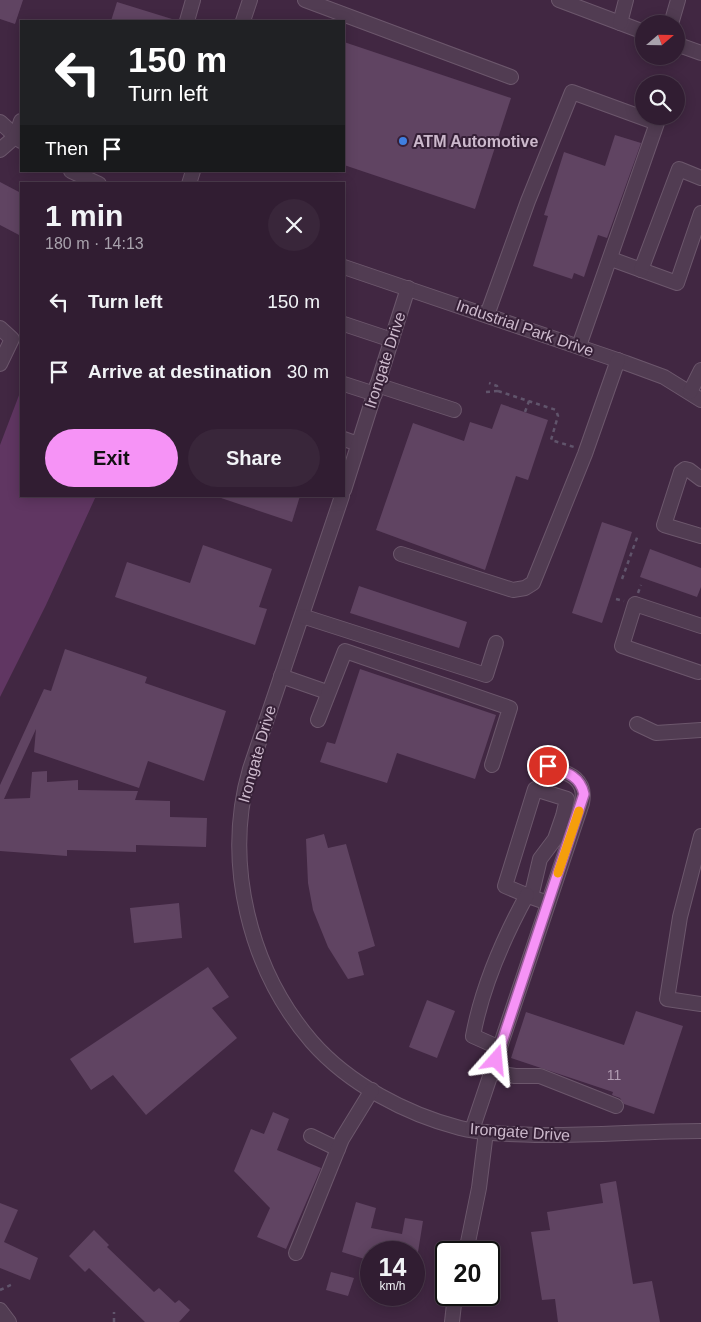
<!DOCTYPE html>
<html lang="en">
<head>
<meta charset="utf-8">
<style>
  body { margin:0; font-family:Arial,sans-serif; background:#39263a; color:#f1f3f6; height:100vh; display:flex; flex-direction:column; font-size:19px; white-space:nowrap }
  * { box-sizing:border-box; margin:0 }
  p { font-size:16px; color:#a8a2ac }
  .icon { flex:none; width:28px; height:28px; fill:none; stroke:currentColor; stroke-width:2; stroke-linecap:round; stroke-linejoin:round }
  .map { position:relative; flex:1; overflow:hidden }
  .details { position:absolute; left:20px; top:182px; width:325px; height:315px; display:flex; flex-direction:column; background:#311d32; border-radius:0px; box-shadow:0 2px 12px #0003,0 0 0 1px #4c3b4d }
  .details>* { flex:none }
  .top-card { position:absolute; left:20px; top:20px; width:325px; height:152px; border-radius:0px; box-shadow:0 2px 12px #0003,0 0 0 1px #4c3b4d; background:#202124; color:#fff; overflow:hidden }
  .needle { width:32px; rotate:70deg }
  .buttons { position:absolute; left:635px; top:15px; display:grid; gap:10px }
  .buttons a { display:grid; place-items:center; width:50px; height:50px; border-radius:50%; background:#311d32; box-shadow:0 2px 12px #0003,0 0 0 1px #4c3b4d; font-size:25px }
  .speed { position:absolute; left:360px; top:1241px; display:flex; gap:10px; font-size:25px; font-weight:700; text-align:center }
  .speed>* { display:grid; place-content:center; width:65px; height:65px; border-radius:50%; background:#311d32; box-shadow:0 2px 12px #0003,0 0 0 1px #4c3b4d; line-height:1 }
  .speed small { font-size:12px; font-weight:400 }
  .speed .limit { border:2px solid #111; border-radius:8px; background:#fff; color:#111 }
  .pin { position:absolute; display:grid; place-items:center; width:42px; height:42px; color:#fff; margin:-21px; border:2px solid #fff; border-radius:50%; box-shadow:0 1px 5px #0007 }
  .me { position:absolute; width:55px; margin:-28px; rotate:18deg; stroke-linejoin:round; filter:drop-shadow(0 0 4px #0008) }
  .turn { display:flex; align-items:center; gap:18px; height:105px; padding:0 25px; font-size:22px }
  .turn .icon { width:65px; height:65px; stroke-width:2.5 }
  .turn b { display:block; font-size:35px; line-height:42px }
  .then { display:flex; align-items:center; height:48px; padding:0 25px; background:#0003; gap:10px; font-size:19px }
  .round { display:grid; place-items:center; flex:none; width:52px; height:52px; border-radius:26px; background:#39263a }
  .headline { display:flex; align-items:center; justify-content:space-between; height:85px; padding:0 25px }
  h1 { font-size:30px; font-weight:700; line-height:38px }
  .button { display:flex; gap:10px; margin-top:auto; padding:10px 25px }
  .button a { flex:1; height:58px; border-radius:30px; background:#f693f6; color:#111; font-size:20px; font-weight:700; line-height:58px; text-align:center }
  .button a+a { background:#39263a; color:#f1f3f6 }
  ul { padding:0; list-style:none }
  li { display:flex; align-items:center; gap:15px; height:70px; padding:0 25px }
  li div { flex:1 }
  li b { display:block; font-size:19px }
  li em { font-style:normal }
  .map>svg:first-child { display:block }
  .water { fill:#603662 }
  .building { fill:#604462 }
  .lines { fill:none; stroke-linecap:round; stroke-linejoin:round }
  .minor-casing { stroke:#6c576c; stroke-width:16 }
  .path { stroke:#60546b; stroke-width:2.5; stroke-dasharray:4 4; stroke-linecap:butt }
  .minor { stroke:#513c52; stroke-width:14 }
  .route-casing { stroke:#a060a0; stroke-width:12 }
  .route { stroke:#f693f6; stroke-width:9 }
  .slow { stroke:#f59e0b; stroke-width:9 }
  .shop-dot { fill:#3f7fe0; stroke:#362037; stroke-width:2 }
  .labels { text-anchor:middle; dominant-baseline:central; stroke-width:4; stroke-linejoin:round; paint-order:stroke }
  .number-label { font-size:14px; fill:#b19cb2 }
  .poi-label { font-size:16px; font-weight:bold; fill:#ccb9cc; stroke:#362037; text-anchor:start }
  .street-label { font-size:16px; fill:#ccb9cc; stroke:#362037 }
</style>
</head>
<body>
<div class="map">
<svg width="701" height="1322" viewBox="0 0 701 1322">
  <rect width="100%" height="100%" fill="#412742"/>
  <polygon class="water" points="21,390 21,496 96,496 46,605 0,697 0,445"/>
  <g class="building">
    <polygon points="0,0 23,0 15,24 0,19"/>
    <polygon points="117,2 172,19 171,21 111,21"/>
    <polygon points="344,42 511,98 475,209 344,165"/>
    <polygon points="615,135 641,143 607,238 598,235 584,277 574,273 572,279 533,266 548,216 544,215 564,152 605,166"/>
    <polygon points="0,182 21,193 21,236 0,225"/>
    <polygon points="501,404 548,420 528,480 516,476 485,570 376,530 413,423 464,441 470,422 492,429"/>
    <polygon points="221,496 300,496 292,522 221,498"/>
    <polygon points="602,522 632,532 602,623 572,613"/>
    <polygon points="203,545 272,569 259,607 267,609 255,645 115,597 127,562 190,583"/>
    <polygon points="650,549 701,568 701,587 697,597 640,577"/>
    <polygon points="359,586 467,622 459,648 350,613"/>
    <polygon points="65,649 147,677 145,683 226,711 204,781 148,761 139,788 34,752 36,729 4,799 30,798 32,772 47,771 47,782 78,780 78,790 138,791 135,800 170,801 170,817 207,818 206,847 136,845 136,852 67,850 67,856 0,851 0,785 44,689 51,691"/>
    <polygon points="360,669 496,715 475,779 397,753 387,783 320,762 327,742 335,744"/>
    <polygon points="324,834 328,848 346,844 375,946 358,952 364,975 348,979 328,947 313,910 308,883 306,839"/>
    <polygon points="179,903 182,938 134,943 130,908"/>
    <polygon points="208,967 229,997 212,1008 237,1038 146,1115 113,1075 91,1090 70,1059"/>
    <polygon points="427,1000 455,1011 437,1058 409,1047"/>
    <polygon points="636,1011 683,1026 654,1114 624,1104 620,1098 612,1095 613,1092 511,1058 526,1012 624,1045"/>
    <polygon points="273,1112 289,1119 277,1150 321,1168 286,1249 257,1237 270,1208 234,1171 251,1129 264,1134"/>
    <polygon points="616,1181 633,1284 652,1281 660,1322 558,1322 555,1299 542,1300 531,1232 550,1230 547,1212 603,1203 600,1184"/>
    <polygon points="356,1202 376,1208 371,1228 402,1234 405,1218 423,1221 418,1252 371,1252 371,1261 342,1252"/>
    <polygon points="0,1203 18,1210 4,1242 38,1258 30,1280 0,1268"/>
    <polygon points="94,1230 109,1245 107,1247 154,1292 159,1288 175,1303 179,1300 190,1310 179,1322 145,1322 89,1268 85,1272 69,1256"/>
    <polygon points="331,1272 354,1278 348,1296 326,1290"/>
  </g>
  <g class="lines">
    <defs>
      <g id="minor">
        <polyline points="305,0 511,77"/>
        <polyline points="559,0 644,32"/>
        <polyline points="187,21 193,0"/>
        <polyline points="243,21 250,0"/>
        <polyline points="620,23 626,0"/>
        <polyline points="671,24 678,0"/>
        <polyline points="676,44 701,53"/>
        <polyline points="0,122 21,141"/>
        <polyline points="0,150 16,136 21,121"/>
        <polyline points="71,171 99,184"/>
        <polyline points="189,184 193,171"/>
        <polyline points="611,259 677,283 701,213"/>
        <polyline points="344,267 626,363 664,377 701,400"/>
        <polyline points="641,270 679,169 701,178"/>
        <polyline points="487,315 528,201 572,92 657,123 579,346"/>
        <polyline points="344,324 392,340"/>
        <polyline points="0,328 12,339 0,364"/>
        <polyline points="344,384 375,394"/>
        <polyline points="377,385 454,410"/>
        <polyline points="690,392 701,370"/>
        <polyline points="344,439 358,444"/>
        <polyline points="701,479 689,470 685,469 681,472 664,525 701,536"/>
        <polyline points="344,490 408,288"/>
        <path d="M 342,496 L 250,769 C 223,862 249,969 312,1042 C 349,1084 406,1114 460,1128 C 485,1134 510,1134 535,1135 C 590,1136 646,1131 701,1131"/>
        <polyline points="401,554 513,590 525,588 533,583 585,454 618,360"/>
        <polyline points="302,616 486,675 496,643"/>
        <polyline points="698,672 622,646 635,604 701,626"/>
        <polyline points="281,676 327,692"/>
        <polyline points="318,720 345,651 510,708 492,765"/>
        <polyline points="637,724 656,733 701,730"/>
        <polyline points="701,836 680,917 667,999 701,1004"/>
        <polyline points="531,897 505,886 535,789 567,799 563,816 555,839 540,859 531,897 548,903"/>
        <path d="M 500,1048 L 473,1036 C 482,987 503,939 527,895"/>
        <polyline points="492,1072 515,1076 540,1076 616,1106"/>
        <path d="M 472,1130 L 582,803 C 587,778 568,773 548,766"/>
        <polyline points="311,1136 338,1149"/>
        <polyline points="466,1252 479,1188 486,1132"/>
        <polyline points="296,1253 342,1139 372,1090"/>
        <polyline points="0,1310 9,1322"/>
        <polyline points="452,1322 455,1295"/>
      </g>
    </defs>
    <use href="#minor" class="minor-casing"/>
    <g class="path">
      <polyline points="498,391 556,410 558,416 551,440 574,447"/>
      <polyline points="486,392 498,391 497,386 489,383"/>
      <polyline points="525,412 529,401"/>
      <polyline points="622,579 638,535"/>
      <polyline points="638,593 641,585"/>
      <polyline points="616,599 624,601"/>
      <polyline points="0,1290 13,1284"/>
      <polyline points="114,1322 114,1312"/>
    </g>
    <use href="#minor" class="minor"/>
  </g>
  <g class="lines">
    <defs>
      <path id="route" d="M 496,1060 L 584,794 C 580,775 565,772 548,766"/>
    </defs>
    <use href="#route" class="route-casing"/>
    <use href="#route" class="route"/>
    <polyline class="slow" points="558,873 579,811"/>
  </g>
  <circle class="shop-dot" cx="403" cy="141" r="5"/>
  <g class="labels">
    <g class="number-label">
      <text x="614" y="1075">11</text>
    </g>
    <g class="poi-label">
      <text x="413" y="141">ATM Automotive</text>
    </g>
    <g class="street-label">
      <text transform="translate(525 328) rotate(19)">Industrial Park Drive</text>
      <text transform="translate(385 360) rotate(-72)">Irongate Drive</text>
      <text transform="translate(257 754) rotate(-74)">Irongate Drive</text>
      <text transform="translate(520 1132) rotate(4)">Irongate Drive</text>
    </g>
  </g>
</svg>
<div class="buttons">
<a><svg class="needle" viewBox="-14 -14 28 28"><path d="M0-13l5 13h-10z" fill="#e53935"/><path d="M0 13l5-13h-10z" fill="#a8a2ac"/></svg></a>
<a><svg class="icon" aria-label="search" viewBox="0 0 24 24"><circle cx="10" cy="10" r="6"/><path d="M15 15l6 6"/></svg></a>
</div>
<div class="speed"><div>14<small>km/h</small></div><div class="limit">20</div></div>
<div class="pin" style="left:548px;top:766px;background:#d93025"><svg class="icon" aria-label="arrive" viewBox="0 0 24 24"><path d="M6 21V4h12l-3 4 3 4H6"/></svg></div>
<svg class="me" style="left:496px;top:1060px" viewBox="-20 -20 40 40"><path d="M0-17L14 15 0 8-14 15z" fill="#f693f6" stroke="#fff" stroke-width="4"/></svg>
<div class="top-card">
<div class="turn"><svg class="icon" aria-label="left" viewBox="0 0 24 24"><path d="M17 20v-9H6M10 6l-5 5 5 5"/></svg><div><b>150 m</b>Turn left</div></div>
<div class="then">Then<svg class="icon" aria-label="arrive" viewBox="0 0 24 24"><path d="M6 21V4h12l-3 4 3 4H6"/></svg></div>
</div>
<section class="details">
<div class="headline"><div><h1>1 min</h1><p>180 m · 14:13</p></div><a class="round"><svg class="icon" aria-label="close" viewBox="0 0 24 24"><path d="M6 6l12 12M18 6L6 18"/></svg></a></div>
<ul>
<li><svg class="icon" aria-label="left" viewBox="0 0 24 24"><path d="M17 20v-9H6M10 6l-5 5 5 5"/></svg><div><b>Turn left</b></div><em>150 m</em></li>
<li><svg class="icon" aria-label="arrive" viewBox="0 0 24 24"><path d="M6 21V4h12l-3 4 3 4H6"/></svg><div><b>Arrive at destination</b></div><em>30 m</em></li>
</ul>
<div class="button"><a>Exit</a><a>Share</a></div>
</section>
</div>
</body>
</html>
